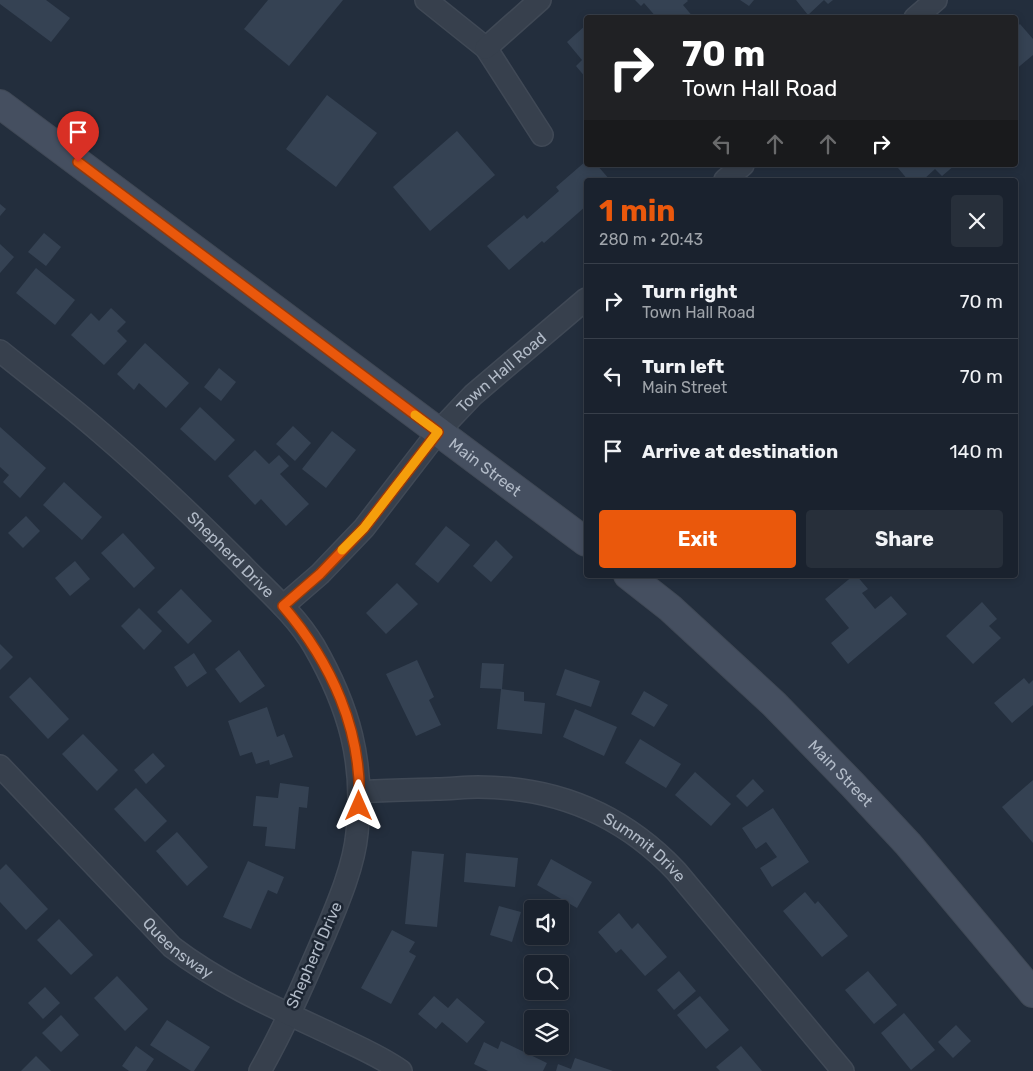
<!DOCTYPE html>
<html lang="en">
<head>
<meta charset="utf-8">
<style>
  body { margin:0; font-family:Rubik,sans-serif; background:#272f3a; color:#f1f3f6; height:100vh; display:flex; flex-direction:column; font-size:19px; white-space:nowrap }
  * { box-sizing:border-box; margin:0 }
  p { font-size:16px; color:#9fa4aa }
  .icon { flex:none; width:28px; height:28px; fill:none; stroke:currentColor; stroke-width:2; stroke-linecap:round; stroke-linejoin:round }
  .map { position:relative; flex:1; overflow:hidden }
  .drawer { position:absolute; left:584px; top:178px; width:434px; height:400px; display:flex; flex-direction:column; background:#1a222e; border-radius:5px; box-shadow:0 2px 8px #0003,0 0 0 1px #383f4a }
  .drawer>* { flex:none }
  .banner { position:absolute; left:584px; top:15px; width:434px; height:152px; border-radius:5px; box-shadow:0 2px 8px #0003,0 0 0 1px #383f4a; background:#202124; color:#fff; overflow:hidden }
  .buttons { position:absolute; left:524px; top:900px; display:grid; gap:10px }
  .buttons a { display:grid; place-items:center; width:45px; height:45px; border-radius:5px; background:#1a222e; box-shadow:0 2px 8px #0003,0 0 0 1px #383f4a; font-size:25px }
  .pin { position:absolute; display:grid; place-items:center; width:42px; height:42px; color:#fff; margin:-51px -21px; border-radius:50% 50% 50% 0; rotate:-45deg; box-shadow:0 0 5px #0007 }
  .pin .icon { rotate:45deg }
  .me { position:absolute; width:55px; margin:-28px; rotate:0deg; stroke-linejoin:round; filter:drop-shadow(0 0 4px #0008) }
  .turn { display:flex; align-items:center; gap:18px; height:105px; padding:0 15px; font-size:22px }
  .turn .icon { width:65px; height:65px; stroke-width:2.5 }
  .turn b { display:block; font-size:35px; line-height:42px }
  .lanes { display:flex; align-items:center; height:48px; padding:0 15px; background:#0003; justify-content:center; gap:25px; direction:ltr }
  .lanes .off { opacity:.35 }
  .round { display:grid; place-items:center; flex:none; width:52px; height:52px; border-radius:5px; background:#272f3a }
  .head { display:flex; align-items:center; justify-content:space-between; height:85px; padding:0 15px }
  h1 { font-size:30px; font-weight:700; line-height:38px; color:#ea580c }
  .action { display:flex; gap:10px; margin-top:auto; padding:10px 15px }
  .action a { flex:1; height:58px; border-radius:5px; background:#ea580c; color:#fff; font-size:20px; font-weight:700; line-height:58px; text-align:center }
  .action a+a { background:#272f3a; color:#f1f3f6 }
  ul { padding:0; list-style:none }
  li { display:flex; align-items:center; gap:15px; height:75px; padding:0 15px; border-top:1px solid #383f4a }
  li div { flex:1 }
  li b { display:block; font-size:19px }
  li em { font-style:normal }
  .map>svg:first-child { display:block }
  .building { fill:#354253 }
  .lines { fill:none; stroke-linecap:round; stroke-linejoin:round }
  .street-casing { stroke:#404956; stroke-width:24 }
  .secondary-casing { stroke:#404956; stroke-width:30 }
  .street { stroke:#37404d; stroke-width:21 }
  .secondary { stroke:#454f60; stroke-width:28 }
  .route-casing { stroke:#983908; stroke-width:12 }
  .route { stroke:#ea580c; stroke-width:9 }
  .slow { stroke:#f59e0b; stroke-width:9 }
  .labels { text-anchor:middle; dominant-baseline:central; stroke-width:5; stroke-linejoin:round; paint-order:stroke }
  .street-label { font-size:16px; fill:#b2bbc8; stroke:#1c2532 }
</style>
</head>
<body>
<div class="map">
<svg width="1033" height="1071" viewBox="0 0 1033 1071">
  <rect width="100%" height="100%" fill="#232e3d"/>
  <g class="building">
    <polygon points="0,0 46,0 70,18 51,42 0,4"/>
    <polygon points="268,0 343,0 289,66 244,29"/>
    <polygon points="635,0 687,0 688,1 683,5 694,18 657,18 644,3 641,6"/>
    <polygon points="740,0 754,0 749,6"/>
    <polygon points="796,0 833,0 828,4 824,0 808,15"/>
    <polygon points="1020,24 1033,39 1033,55 1015,70 1015,28"/>
    <polygon points="586,25 586,78 576,66 582,60 567,42"/>
    <polygon points="327,95 377,133 336,187 286,149"/>
    <polygon points="457,131 495,175 430,231 393,187"/>
    <polygon points="586,161 586,165 597,165 610,180 586,180 586,206 544,243 542,241 509,270 487,246 524,215 527,219 559,191 556,187"/>
    <polygon points="901,165 955,165 942,176 935,169 923,180 908,180 898,168"/>
    <polygon points="0,204 6,209 0,216"/>
    <polygon points="44,233 61,247 46,266 28,252"/>
    <polygon points="0,244 14,257 0,273"/>
    <polygon points="36,268 75,300 55,325 16,293"/>
    <polygon points="111,308 126,322 117,331 127,341 104,365 71,335 91,313 99,321"/>
    <polygon points="145,343 189,383 166,408 139,383 134,390 117,374"/>
    <polygon points="219,368 236,382 221,401 204,387"/>
    <polygon points="200,407 235,440 215,461 180,429"/>
    <polygon points="293,426 311,443 295,461 276,444"/>
    <polygon points="0,427 46,468 20,498 3,482 9,475 0,467"/>
    <polygon points="332,431 356,450 326,488 302,469"/>
    <polygon points="255,450 269,464 279,455 289,466 280,474 309,504 286,526 261,499 255,505 228,476"/>
    <polygon points="64,482 102,517 82,540 43,505"/>
    <polygon points="26,516 40,531 23,548 8,533"/>
    <polygon points="446,526 470,545 438,583 415,564"/>
    <polygon points="123,533 155,568 134,588 101,553"/>
    <polygon points="496,540 513,557 491,582 473,566"/>
    <polygon points="75,561 90,579 70,596 55,578"/>
    <polygon points="854,575 856,575 868,589 862,593 875,609 891,596 907,614 848,664 831,643 849,628 825,599"/>
    <polygon points="397,583 418,604 386,634 366,613"/>
    <polygon points="181,589 212,621 188,644 157,612"/>
    <polygon points="982,602 997,619 989,626 1001,638 973,664 946,636"/>
    <polygon points="139,608 162,631 144,650 121,626"/>
    <polygon points="0,644 13,657 0,670"/>
    <polygon points="239,650 265,686 240,703 215,669"/>
    <polygon points="194,653 207,673 187,687 174,667"/>
    <polygon points="417,660 434,697 429,700 441,725 416,736 386,674"/>
    <polygon points="482,663 504,664 502,689 480,688"/>
    <polygon points="565,669 600,681 591,707 556,695"/>
    <polygon points="30,677 69,719 48,739 9,697"/>
    <polygon points="1024,678 1029,684 1033,680 1033,705 1012,723 994,703"/>
    <polygon points="501,689 524,692 524,701 545,703 542,734 497,729"/>
    <polygon points="644,691 668,705 654,727 631,714"/>
    <polygon points="267,707 277,737 284,734 293,757 270,765 269,760 256,764 252,752 240,756 228,721"/>
    <polygon points="575,709 617,727 604,756 563,737"/>
    <polygon points="83,734 118,770 97,791 62,754"/>
    <polygon points="640,739 681,764 666,788 625,763"/>
    <polygon points="153,753 165,766 146,784 134,770"/>
    <polygon points="695,772 731,804 711,826 675,795"/>
    <polygon points="753,779 764,791 747,807 736,796"/>
    <polygon points="1033,780 1033,843 1002,807"/>
    <polygon points="280,783 309,787 307,808 299,807 295,849 265,846 267,827 253,826 256,796 278,798"/>
    <polygon points="136,788 167,821 145,842 114,809"/>
    <polygon points="773,808 809,862 772,887 760,868 777,857 766,842 756,849 742,828"/>
    <polygon points="177,832 208,867 187,886 156,851"/>
    <polygon points="412,851 444,854 437,927 405,924"/>
    <polygon points="466,853 518,858 515,887 464,882"/>
    <polygon points="551,859 592,882 577,908 537,885"/>
    <polygon points="248,861 284,877 277,894 268,890 251,929 223,917"/>
    <polygon points="6,864 48,909 26,930 0,902 0,870"/>
    <polygon points="805,892 815,904 818,901 848,936 822,957 783,911"/>
    <polygon points="499,906 521,912 512,942 490,935"/>
    <polygon points="619,913 632,929 638,923 667,957 645,976 621,949 616,953 598,932"/>
    <polygon points="59,919 93,955 71,975 37,940"/>
    <polygon points="392,930 415,942 409,952 416,956 391,1004 361,988"/>
    <polygon points="679,971 696,991 674,1010 657,990"/>
    <polygon points="868,971 897,1005 874,1024 845,990"/>
    <polygon points="117,976 148,1009 125,1031 94,998"/>
    <polygon points="45,987 60,1003 43,1019 28,1003"/>
    <polygon points="434,996 448,1008 457,998 485,1022 467,1043 442,1022 436,1029 418,1014"/>
    <polygon points="700,996 729,1030 706,1049 677,1015"/>
    <polygon points="904,1013 935,1050 911,1070 881,1033"/>
    <polygon points="61,1015 79,1035 61,1052 42,1033"/>
    <polygon points="167,1020 210,1047 194,1071 191,1071 150,1045"/>
    <polygon points="956,1025 971,1041 953,1058 938,1042"/>
    <polygon points="501,1041 547,1063 543,1071 488,1071 474,1064 484,1042 498,1049"/>
    <polygon points="136,1046 154,1059 146,1071 129,1071 122,1066"/>
    <polygon points="741,1046 762,1071 720,1071 716,1067"/>
    <polygon points="36,1056 51,1071 21,1071"/>
    <polygon points="575,1058 613,1071 556,1071 558,1064 571,1069"/>
  </g>
  <g class="lines">
    <defs>
      <g id="street">
        <polyline points="426,0 486,48 542,135"/>
        <polyline points="915,18 936,0"/>
        <polyline points="486,48 540,0"/>
        <polyline points="725,180 743,165"/>
        <path id="s1" d="M 0,351 C 33,378 68,404 100,432 C 148,473 195,518 240,563 C 265,589 295,614 314,646 C 349,707 365,762 357,833 C 354,866 338,903 325,934 C 305,980 285,1027 260,1071"/>
        <path id="s2" d="M 283,606 L 320,574 L 364,528 L 438,432 L 473,395 L 586,299"/>
        <path id="s3" d="M 0,766 L 172,947 C 219,983 273,1007 327,1032 C 351,1044 379,1055 401,1071"/>
        <path id="s4" d="M 360,792 C 385,790 410,790 436,789 C 450,789 464,787 478,787 C 556,787 622,814 676,871 L 843,1071"/>
      </g>
      <g id="secondary">
        <path id="s5" d="M 0,104 L 586,542"/>
        <path id="s6" d="M 628,575 L 670,608 L 774,704 L 852,784 L 908,844 L 1033,993"/>
      </g>
    </defs>
    <use href="#street" class="street-casing"/>
    <use href="#secondary" class="secondary-casing"/>
    <use href="#street" class="street"/>
    <use href="#secondary" class="secondary"/>
  </g>
  <g class="lines">
    <defs>
      <path id="route" d="M 78,162 L 438,432 L 364,528 L 320,574 L 283,606 C 331,662 363,731 359,806"/>
    </defs>
    <use href="#route" class="route-casing"/>
    <use href="#route" class="route"/>
    <polyline class="slow" points="342,550 364,528 438,432 415,415"/>
  </g>
  <g class="labels">
    <g class="street-label">
      <text stroke="none"><textPath href="#s2" startOffset="321">Town Hall Road</textPath></text>
      <text stroke="none"><textPath href="#s5" startOffset="606">Main Street</textPath></text>
      <text stroke="none"><textPath href="#s1" startOffset="308">Shepherd Drive</textPath></text>
      <text stroke="none"><textPath href="#s6" startOffset="291">Main Street</textPath></text>
      <text stroke="none"><textPath href="#s4" startOffset="300">Summit Drive</textPath></text>
      <text stroke="none"><textPath href="#s3" startOffset="255">Queensway</textPath></text>
      <text transform="translate(314 955) rotate(-66)">Shepherd Drive</text>
    </g>
  </g>
</svg>
<div class="buttons">
<a><svg class="icon" aria-label="sound" viewBox="0 0 24 24"><path d="M4 9h4l5-4v14l-5-4H4zM17 9q2 3 0 6"/></svg></a>
<a><svg class="icon" aria-label="search" viewBox="0 0 24 24"><circle cx="10" cy="10" r="6"/><path d="M15 15l6 6"/></svg></a>
<a><svg class="icon" aria-label="layers" viewBox="0 0 24 24"><path d="M12 4l9 5-9 5-9-5zM3 14l9 5 9-5"/></svg></a>
</div>
<div class="pin" style="left:78px;top:162px;background:#d93025"><svg class="icon" aria-label="arrive" viewBox="0 0 24 24"><path d="M6 21V4h12l-3 4 3 4H6"/></svg></div>
<svg class="me" style="left:359px;top:806px" viewBox="-20 -20 40 40"><path d="M0-17L14 15 0 8-14 15z" fill="#ea580c" stroke="#fff" stroke-width="4"/></svg>
<div class="banner">
<div class="turn"><svg class="icon" aria-label="right" viewBox="0 0 24 24"><path d="M7 20v-9h11M14 6l5 5-5 5"/></svg><div><b>70 m</b>Town Hall Road</div></div>
<div class="lanes"><svg class="icon off" aria-label="left" viewBox="0 0 24 24"><path d="M17 20v-9H6M10 6l-5 5 5 5"/></svg><svg class="icon off" aria-label="ahead" viewBox="0 0 24 24"><path d="M12 20V5M6 11l6-6 6 6"/></svg><svg class="icon off" aria-label="ahead" viewBox="0 0 24 24"><path d="M12 20V5M6 11l6-6 6 6"/></svg><svg class="icon" aria-label="right" viewBox="0 0 24 24"><path d="M7 20v-9h11M14 6l5 5-5 5"/></svg></div>
</div>
<section class="drawer">
<div class="head"><div><h1>1 min</h1><p>280 m · 20:43</p></div><a class="round"><svg class="icon" aria-label="close" viewBox="0 0 24 24"><path d="M6 6l12 12M18 6L6 18"/></svg></a></div>
<ul>
<li><svg class="icon" aria-label="right" viewBox="0 0 24 24"><path d="M7 20v-9h11M14 6l5 5-5 5"/></svg><div><b>Turn right</b><p>Town Hall Road</p></div><em>70 m</em></li>
<li><svg class="icon" aria-label="left" viewBox="0 0 24 24"><path d="M17 20v-9H6M10 6l-5 5 5 5"/></svg><div><b>Turn left</b><p>Main Street</p></div><em>70 m</em></li>
<li><svg class="icon" aria-label="arrive" viewBox="0 0 24 24"><path d="M6 21V4h12l-3 4 3 4H6"/></svg><div><b>Arrive at destination</b></div><em>140 m</em></li>
</ul>
<div class="action"><a>Exit</a><a>Share</a></div>
</section>
</div>
</body>
</html>
